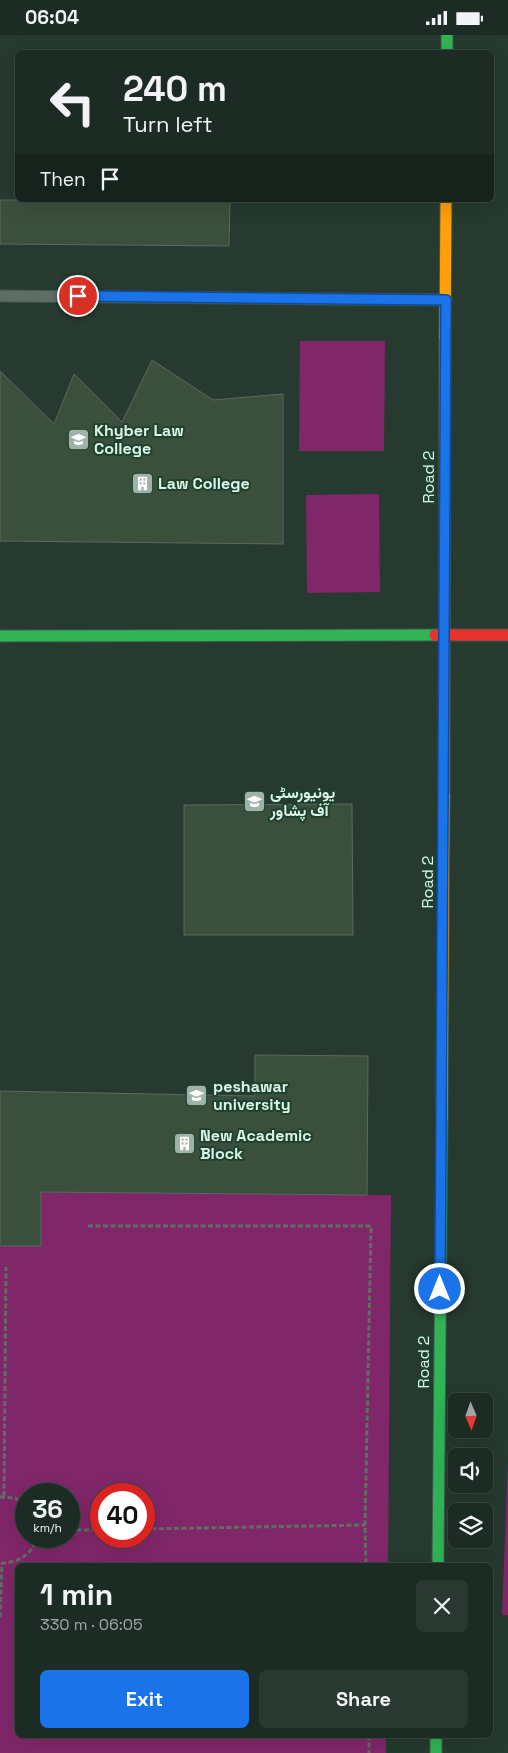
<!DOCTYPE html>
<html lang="en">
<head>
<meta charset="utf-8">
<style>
  body { margin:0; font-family:"Space Grotesk",Vazirmatn,sans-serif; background:#293831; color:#f1f3f6; height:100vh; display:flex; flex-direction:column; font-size:19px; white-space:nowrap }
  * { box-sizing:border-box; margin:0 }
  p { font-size:16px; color:#a0a7a6 }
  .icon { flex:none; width:28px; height:28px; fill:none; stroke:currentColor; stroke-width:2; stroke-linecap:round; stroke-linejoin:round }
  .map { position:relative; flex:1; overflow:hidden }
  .details { position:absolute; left:15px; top:1528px; width:478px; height:175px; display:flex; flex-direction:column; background:#1c2c24; border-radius:8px; box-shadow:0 5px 20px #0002,0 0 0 1px #3a4841 }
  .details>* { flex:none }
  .top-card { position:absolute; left:15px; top:15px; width:479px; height:152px; border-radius:8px; box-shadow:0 5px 20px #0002,0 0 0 1px #3a4841; background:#1c2c24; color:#f1f3f6; overflow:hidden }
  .needle { width:32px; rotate:178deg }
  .controls { position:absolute; left:448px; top:1358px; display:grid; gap:10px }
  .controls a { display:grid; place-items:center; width:45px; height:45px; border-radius:8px; background:#1c2c24; box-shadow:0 5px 20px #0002,0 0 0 1px #3a4841; font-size:25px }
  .speed { position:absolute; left:15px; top:1448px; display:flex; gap:10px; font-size:25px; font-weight:700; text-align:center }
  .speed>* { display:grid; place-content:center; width:65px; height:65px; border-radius:50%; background:#1c2c24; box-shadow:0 5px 20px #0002,0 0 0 1px #3a4841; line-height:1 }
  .speed small { font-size:12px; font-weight:400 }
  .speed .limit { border:8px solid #d22; background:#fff; color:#111 }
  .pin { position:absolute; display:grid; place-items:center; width:42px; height:42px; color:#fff; margin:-21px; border:2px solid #fff; border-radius:50%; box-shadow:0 1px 5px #0007 }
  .me { position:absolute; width:55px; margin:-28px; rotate:0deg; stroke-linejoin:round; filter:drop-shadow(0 0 4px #0008) }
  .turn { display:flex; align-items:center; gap:18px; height:105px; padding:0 25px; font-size:22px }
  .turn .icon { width:65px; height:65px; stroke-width:2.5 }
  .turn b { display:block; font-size:35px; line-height:42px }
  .then { display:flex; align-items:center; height:48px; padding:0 25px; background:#0003; gap:10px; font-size:19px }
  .round { display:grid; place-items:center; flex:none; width:52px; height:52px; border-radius:8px; background:#293831 }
  .summary { display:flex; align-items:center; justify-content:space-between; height:85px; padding:0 25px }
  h1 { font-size:30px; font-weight:800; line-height:38px }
  .cta { display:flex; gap:10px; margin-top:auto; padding:10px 25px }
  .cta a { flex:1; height:58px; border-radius:8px; background:#1a73e8; color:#fff; font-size:20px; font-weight:800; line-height:58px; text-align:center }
  .cta a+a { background:#293831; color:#f1f3f6 }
  .status { display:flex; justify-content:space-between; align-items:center; height:35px; padding:0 25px; background:#1c2c24; direction:ltr }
  .status svg { height:14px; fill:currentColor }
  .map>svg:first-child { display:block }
  .green { fill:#80276a; fill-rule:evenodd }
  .building { fill:#3b503c; stroke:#5b695f }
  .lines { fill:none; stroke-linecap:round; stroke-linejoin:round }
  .lane-casing { stroke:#44564d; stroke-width:13 }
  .fast-casing { stroke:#44564d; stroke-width:13 }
  .slow-casing { stroke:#44564d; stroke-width:13 }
  .jam-casing { stroke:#44564d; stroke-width:13 }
  .path { stroke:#606e66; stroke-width:3; stroke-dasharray:5 2.5; stroke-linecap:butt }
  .lane { stroke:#5e6d65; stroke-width:11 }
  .fast { stroke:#30b455; stroke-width:11 }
  .slow { stroke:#ff9f0a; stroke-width:11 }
  .jam { stroke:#e5322d; stroke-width:11 }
  .route-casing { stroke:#114b97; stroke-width:12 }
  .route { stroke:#1a73e8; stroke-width:9 }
  .labels { text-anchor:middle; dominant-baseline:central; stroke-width:4; stroke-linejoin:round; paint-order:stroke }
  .poi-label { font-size:16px; font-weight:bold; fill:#def2e6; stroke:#1e4230; text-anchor:start }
  .street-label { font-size:16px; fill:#def2e6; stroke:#1e4230 }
</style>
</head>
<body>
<div class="status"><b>06:04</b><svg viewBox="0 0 49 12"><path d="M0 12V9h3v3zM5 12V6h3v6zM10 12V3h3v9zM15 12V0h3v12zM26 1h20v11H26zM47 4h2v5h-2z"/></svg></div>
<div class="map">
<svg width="508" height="1718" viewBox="0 0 508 1718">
  <rect width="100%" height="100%" fill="#263a30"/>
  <g class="green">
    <polygon points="300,306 385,306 384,416 299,416"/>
    <polygon points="379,459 380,557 307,558 306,460"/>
    <path d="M 41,1157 L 391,1160 L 388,1530 L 18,1530 L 18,1700 L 386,1700 L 386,1718 L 0,1718 L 0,1211 L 41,1211 ZM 26,1459 L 69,1459 L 69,1501 L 26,1501 ZM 101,1459 L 144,1459 L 144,1501 L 101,1501 Z"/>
    <polygon points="508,1426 508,1580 502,1580"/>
  </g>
  <g class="building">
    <polygon points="0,165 230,165 229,211 0,209"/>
    <polygon points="152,325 213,365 283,359 283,509 0,506 0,336 54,389 74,339 122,387"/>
    <polygon points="352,769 353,900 184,900 184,770"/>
    <polygon points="255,1020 368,1021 367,1160 41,1157 41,1211 0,1211 0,1056 255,1061"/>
  </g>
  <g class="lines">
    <defs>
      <polyline id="lane" points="0,261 446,265"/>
      <g id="fast">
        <polyline points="447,0 447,18"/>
        <polyline points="0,601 435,600"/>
        <polyline points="444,761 445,302"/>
        <polyline points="438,1530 442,1083"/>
        <polyline points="436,1700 436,1718"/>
      </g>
      <g id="slow">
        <polyline points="445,302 446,165"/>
        <polyline points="442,1083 444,761"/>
      </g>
      <polyline id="jam" points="435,600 508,600"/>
    </defs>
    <use href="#lane" class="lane-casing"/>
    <use href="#fast" class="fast-casing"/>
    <use href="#slow" class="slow-casing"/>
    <use href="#jam" class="jam-casing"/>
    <g class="path">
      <polyline points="88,1191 371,1191 365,1490 366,1530"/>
      <polyline points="4,1461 6,1232"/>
      <polyline points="0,1462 15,1463 26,1470"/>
      <polyline points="144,1494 365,1490"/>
      <polyline points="69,1495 101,1495"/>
      <path d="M 1,1528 C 18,1528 34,1519 37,1501"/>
      <polyline points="0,1582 2,1528"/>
      <polyline points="369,1700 369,1718"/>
    </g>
    <use href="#lane" class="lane"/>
    <use href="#fast" class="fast"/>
    <use href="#slow" class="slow"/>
    <use href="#jam" class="jam"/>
  </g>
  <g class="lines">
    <defs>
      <polyline id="route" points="78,261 446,265 440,1254"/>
    </defs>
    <use href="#route" class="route-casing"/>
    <use href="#route" class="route"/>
  </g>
  <defs>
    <symbol id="university-square" viewBox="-11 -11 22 22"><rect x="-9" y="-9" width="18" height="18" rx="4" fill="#9eb2a6" stroke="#1e4230"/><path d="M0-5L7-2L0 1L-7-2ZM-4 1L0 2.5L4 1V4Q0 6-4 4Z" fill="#fff"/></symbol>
    <symbol id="building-square" viewBox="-11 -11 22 22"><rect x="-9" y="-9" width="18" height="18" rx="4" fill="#9eb2a6" stroke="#1e4230"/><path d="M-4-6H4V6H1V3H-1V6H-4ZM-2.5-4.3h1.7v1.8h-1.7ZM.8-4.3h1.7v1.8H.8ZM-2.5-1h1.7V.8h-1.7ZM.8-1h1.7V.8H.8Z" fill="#fff"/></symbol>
  </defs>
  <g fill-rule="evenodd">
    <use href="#university-square" x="66" y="392" width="25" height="25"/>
    <use href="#building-square" x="130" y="436" width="25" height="25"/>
    <use href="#university-square" x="242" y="754" width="25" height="25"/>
    <use href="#university-square" x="184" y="1048" width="25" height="25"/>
    <use href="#building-square" x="172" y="1096" width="25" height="25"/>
  </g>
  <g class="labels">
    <g class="poi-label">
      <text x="94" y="395">Khyber Law<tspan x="94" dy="18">College</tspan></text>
      <text x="158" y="448">Law College</text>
      <text x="270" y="757">یونیورسٹی<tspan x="270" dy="18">آف پشاور</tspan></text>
      <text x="213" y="1051">peshawar<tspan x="213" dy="18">university</tspan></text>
      <text x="200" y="1100">New Academic<tspan x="200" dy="18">Block</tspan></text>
    </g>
    <g class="street-label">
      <text transform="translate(428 442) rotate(-90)">Road 2</text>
      <text transform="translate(427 847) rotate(-90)">Road 2</text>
      <text transform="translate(423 1327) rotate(-90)">Road 2</text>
    </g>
  </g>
</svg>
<div class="controls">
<a><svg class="needle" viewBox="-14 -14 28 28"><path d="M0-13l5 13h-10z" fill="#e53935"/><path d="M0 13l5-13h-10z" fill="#a0a7a6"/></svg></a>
<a><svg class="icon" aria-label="sound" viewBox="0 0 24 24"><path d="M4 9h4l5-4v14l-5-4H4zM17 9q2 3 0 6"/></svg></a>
<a><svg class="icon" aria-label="layers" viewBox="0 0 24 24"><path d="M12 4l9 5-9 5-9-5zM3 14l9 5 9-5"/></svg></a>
</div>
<div class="speed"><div>36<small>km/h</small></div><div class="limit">40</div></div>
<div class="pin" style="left:78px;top:261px;background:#d93025"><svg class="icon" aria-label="arrive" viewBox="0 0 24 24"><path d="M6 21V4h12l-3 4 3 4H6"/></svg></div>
<svg class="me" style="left:440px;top:1254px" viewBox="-20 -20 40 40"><circle r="17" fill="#1a73e8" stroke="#fff" stroke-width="3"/><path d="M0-11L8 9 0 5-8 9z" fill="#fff"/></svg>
<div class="top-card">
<div class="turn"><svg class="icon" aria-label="left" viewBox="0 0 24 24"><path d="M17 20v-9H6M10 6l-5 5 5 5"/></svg><div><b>240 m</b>Turn left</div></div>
<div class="then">Then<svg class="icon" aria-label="arrive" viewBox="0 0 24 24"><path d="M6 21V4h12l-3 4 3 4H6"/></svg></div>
</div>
<section class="details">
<div class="summary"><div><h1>1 min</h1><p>330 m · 06:05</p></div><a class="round"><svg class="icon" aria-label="close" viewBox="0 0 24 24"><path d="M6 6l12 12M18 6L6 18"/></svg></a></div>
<div class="cta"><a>Exit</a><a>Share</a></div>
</section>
</div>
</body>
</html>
